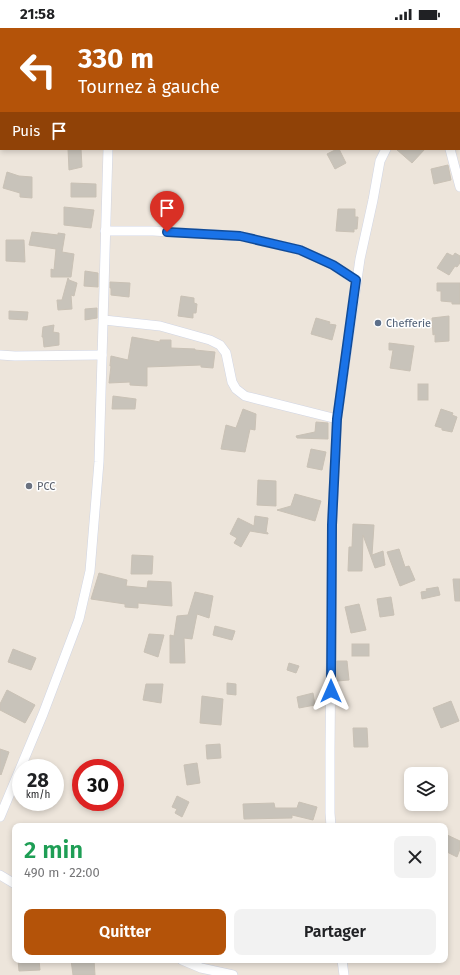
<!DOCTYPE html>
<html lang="fr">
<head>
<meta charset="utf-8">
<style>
  body { margin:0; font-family:"Fira Sans",sans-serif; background:#f2f2f2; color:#202124; height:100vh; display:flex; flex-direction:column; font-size:15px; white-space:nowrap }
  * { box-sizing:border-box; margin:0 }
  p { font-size:13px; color:#757577 }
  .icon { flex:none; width:22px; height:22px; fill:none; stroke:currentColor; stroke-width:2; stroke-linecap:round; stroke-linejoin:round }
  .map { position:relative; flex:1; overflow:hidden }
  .sheet { position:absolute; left:12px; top:795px; width:436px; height:140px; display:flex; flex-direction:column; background:#fff; border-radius:8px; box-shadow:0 2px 6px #0003 }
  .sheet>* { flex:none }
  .banner { position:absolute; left:0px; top:0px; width:460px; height:122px; box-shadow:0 2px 6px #0003; background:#b45309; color:#fff; overflow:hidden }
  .tools { position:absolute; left:404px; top:739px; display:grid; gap:8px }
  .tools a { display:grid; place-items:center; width:44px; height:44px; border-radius:8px; background:#fff; box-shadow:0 2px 6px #0003; font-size:20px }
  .speed { position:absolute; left:12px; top:731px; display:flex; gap:8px; font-size:20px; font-weight:700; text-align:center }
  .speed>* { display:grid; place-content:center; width:52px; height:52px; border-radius:50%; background:#fff; box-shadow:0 2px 6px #0003; line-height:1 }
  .speed small { font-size:10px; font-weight:400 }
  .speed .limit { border:6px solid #d22; background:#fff; color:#111 }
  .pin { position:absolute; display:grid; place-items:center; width:34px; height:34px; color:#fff; margin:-41px -17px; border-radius:50% 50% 50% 0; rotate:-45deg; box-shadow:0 0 4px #0007 }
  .pin .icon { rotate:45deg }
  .me { position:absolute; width:44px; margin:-22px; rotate:0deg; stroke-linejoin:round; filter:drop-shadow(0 0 3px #0008) }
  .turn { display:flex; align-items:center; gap:14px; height:84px; padding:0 12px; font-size:18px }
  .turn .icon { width:52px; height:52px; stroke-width:2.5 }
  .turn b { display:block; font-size:28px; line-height:34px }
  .then { display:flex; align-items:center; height:38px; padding:0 12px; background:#0003; gap:8px; font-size:15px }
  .round { display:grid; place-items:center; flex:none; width:42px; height:42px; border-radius:8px; background:#f2f2f2 }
  .summary { display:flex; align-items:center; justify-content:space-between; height:68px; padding:0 12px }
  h1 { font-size:24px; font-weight:600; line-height:30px; color:#1e9e55 }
  .action { display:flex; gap:8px; margin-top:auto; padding:8px 12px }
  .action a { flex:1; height:46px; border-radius:8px; background:#b45309; color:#fff; font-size:16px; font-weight:600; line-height:46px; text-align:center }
  .action a+a { background:#f2f2f2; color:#202124 }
  .status { display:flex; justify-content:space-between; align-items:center; height:28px; padding:0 20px; background:#fff; direction:ltr }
  .status svg { height:11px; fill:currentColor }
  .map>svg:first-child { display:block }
  .building { fill:#c8c3ba; stroke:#c9c1b5 }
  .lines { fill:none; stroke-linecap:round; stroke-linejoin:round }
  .minor-casing { stroke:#d0d5e4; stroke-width:10 }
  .minor { stroke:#fff; stroke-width:9 }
  .route-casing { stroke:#114b97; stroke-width:10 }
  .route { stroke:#1a73e8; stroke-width:7 }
  .service-dot { fill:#5c6f8a; stroke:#fff; stroke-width:1.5 }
  .worship-dot { fill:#6b7280; stroke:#fff; stroke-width:1.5 }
  .labels { text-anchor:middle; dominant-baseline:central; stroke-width:3; stroke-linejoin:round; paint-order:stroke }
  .service-label { font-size:11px; fill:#4e5e75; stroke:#fff; text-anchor:start }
  .worship-label { font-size:11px; fill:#5b616d; stroke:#fff; text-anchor:start }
</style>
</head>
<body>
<div class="status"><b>21:58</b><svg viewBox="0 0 49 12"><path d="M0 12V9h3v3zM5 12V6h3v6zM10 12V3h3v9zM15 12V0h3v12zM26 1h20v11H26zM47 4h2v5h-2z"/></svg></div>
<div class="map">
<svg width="460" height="947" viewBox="0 0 460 947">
  <rect width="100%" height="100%" fill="#ede5db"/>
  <g class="building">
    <polygon points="68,121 81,121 82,139 69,142"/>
    <polygon points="337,121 339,121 346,135 335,141 327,126"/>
    <polygon points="396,121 425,121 412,135"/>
    <polygon points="448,137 451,152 434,156 431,141"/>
    <polygon points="7,144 19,148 32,149 32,170 20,169 20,165 3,160"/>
    <polygon points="71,155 96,156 96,169 71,169"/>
    <polygon points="64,179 94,182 91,200 64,197"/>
    <polygon points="338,181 355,181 355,189 358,189 357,201 354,201 354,204 336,203"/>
    <polygon points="32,204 58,207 58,205 65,206 62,224 74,226 71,249 51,249 51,241 54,242 56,221 29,217"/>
    <polygon points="6,212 24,212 25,234 6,233"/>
    <polygon points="447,225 453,228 455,225 460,228 460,235 457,239 455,238 449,247 437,240"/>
    <polygon points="85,243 98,245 98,259 84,258"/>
    <polygon points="68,250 69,252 77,255 74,268 71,267 72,281 58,282 57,272 62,272"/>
    <polygon points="110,254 130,255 129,269 111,267 111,260 110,260"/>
    <polygon points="437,255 460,255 460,276 452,276 452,274 441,273 441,263 437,263"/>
    <polygon points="181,268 194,270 194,275 197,276 196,285 193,285 193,290 178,288"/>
    <polygon points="97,280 97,290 85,292 85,281"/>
    <polygon points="9,283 28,284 27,292 9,291"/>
    <polygon points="449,288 449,313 435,314 435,306 433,307 432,290"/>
    <polygon points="316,290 330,294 329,296 336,297 332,312 311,306"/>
    <polygon points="54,297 53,304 59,305 59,317 44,319 43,309 42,309 43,299"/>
    <polygon points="132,309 160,314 160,312 171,312 171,320 195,321 195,322 215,324 213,340 201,339 201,337 147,339 147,358 130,357 130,354 109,355 111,338 110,338 111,328 128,332"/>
    <polygon points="389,315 414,318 410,343 390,340 393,322 389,322"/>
    <rect x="418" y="356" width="10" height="16"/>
    <polygon points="113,368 136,371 135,381 112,381"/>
    <polygon points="243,381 256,386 255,402 250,401 245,424 221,421 226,397 236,400"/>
    <polygon points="441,381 453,385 452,387 457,389 452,404 442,402 442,400 435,398"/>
    <polygon points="316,394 328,395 328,411 297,410 296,408 315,404"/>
    <polygon points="311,421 326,424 322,442 307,439"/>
    <polygon points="258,452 276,453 276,478 257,477"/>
    <polygon points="295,466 321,473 315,493 277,482 291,478"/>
    <polygon points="255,488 268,490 266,504 268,505 268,506 250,503 241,519 234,515 237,510 230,506 238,490 254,498"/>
    <polygon points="353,496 374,497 372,527 383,523 385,537 375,540 363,507 362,543 348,543 349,519 352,519"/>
    <polygon points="399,521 405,539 409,538 415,552 400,558 387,524"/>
    <polygon points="132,527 153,528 152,546 131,546"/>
    <polygon points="99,545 127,552 126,558 147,560 148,553 171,554 172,578 138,575 138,580 125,579 125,576 91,571"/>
    <polygon points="453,551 460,551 460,573 455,573"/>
    <polygon points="438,559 440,567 422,571 421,564 427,563 426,561"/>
    <polygon points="195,564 213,568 209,590 197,586 192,611 184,610 185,635 170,635 170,607 174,608 177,588 188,587"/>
    <polygon points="391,569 394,587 380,589 377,571"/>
    <polygon points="359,576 366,602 351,605 345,579"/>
    <polygon points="215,598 235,603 232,612 213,607"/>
    <polygon points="149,606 164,607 158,629 144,624"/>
    <rect x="352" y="616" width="17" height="12"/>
    <polygon points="13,621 36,630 31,642 8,634"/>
    <polygon points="337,633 347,633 349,652 337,653"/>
    <polygon points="289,635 299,638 296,645 287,642"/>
    <polygon points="227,655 236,656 236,667 227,666"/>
    <polygon points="146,656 163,656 161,675 143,672"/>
    <polygon points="7,662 35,677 25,695 0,682 0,676"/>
    <polygon points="313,665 315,677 299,680 297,669"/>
    <polygon points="202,668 223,671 221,697 200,695"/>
    <polygon points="451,673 459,693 441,700 433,680"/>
    <polygon points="353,700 367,700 368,719 354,719"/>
    <polygon points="220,716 221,730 207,731 206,717"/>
    <polygon points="0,721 9,724 1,747 0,746"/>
    <polygon points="197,735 200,755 187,757 184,737"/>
    <polygon points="177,768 189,774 182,789 175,785 177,781 172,779"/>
    <polygon points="299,774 317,779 313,792 292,787 292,790 244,791 243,776 274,775 275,780 297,780"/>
    <polygon points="445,806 460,813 460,821 457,829 445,823"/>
    <polygon points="18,932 39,932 40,942 19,943"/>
    <polygon points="71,932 94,932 95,947 73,947"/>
  </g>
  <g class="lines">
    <defs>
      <g id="minor">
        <polyline points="207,0 207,1"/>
        <polyline points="372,0 373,1"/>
        <polyline points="109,1 109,0"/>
        <polyline points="459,46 460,46"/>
        <polyline points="450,121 460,159"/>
        <polyline points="105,203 153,203 240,208 300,222 333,237 356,253"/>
        <polyline points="104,292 160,298 210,312 220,317 226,325 232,354 236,361 245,368 337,391"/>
        <polyline points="0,327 15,328 102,327"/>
        <polyline points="0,789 43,686 79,591 90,543 99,434 108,121"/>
        <polyline points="331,798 330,785 330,722 332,497 337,391 360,231 373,172 380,133 386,121"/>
        <polyline points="0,847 15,856"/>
        <polyline points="182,932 201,940 233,947"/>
        <polyline points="342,932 344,947"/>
      </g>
    </defs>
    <use href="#minor" class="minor-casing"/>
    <use href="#minor" class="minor"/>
  </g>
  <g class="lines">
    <defs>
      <polyline id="route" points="167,204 240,208 300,222 333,237 356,252 337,391 332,497 331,663"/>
    </defs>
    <use href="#route" class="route-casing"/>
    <use href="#route" class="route"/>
  </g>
  <circle class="service-dot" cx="378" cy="295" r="4"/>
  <circle class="worship-dot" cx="29" cy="458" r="4"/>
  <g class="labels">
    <g class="service-label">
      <text x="386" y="295">Chefferie</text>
    </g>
    <g class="worship-label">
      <text x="37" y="458">PCC</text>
    </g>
  </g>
</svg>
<div class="tools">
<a><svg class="icon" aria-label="layers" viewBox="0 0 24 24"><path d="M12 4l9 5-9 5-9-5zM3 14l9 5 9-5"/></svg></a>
</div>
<div class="speed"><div>28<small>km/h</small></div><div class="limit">30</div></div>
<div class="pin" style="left:167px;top:204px;background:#d93025"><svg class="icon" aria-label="arrive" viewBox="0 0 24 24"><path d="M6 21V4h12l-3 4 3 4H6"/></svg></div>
<svg class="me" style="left:331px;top:663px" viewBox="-20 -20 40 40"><path d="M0-17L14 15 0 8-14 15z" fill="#1a73e8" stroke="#fff" stroke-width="4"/></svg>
<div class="banner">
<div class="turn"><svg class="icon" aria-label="left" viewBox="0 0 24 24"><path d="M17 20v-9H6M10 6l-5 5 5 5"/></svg><div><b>330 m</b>Tournez à gauche</div></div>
<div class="then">Puis<svg class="icon" aria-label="arrive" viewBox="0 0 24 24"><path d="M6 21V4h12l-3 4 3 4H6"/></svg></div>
</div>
<section class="sheet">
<div class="summary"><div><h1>2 min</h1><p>490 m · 22:00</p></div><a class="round"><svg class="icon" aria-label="close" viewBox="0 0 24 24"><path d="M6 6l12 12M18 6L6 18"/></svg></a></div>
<div class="action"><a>Quitter</a><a>Partager</a></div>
</section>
</div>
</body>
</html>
